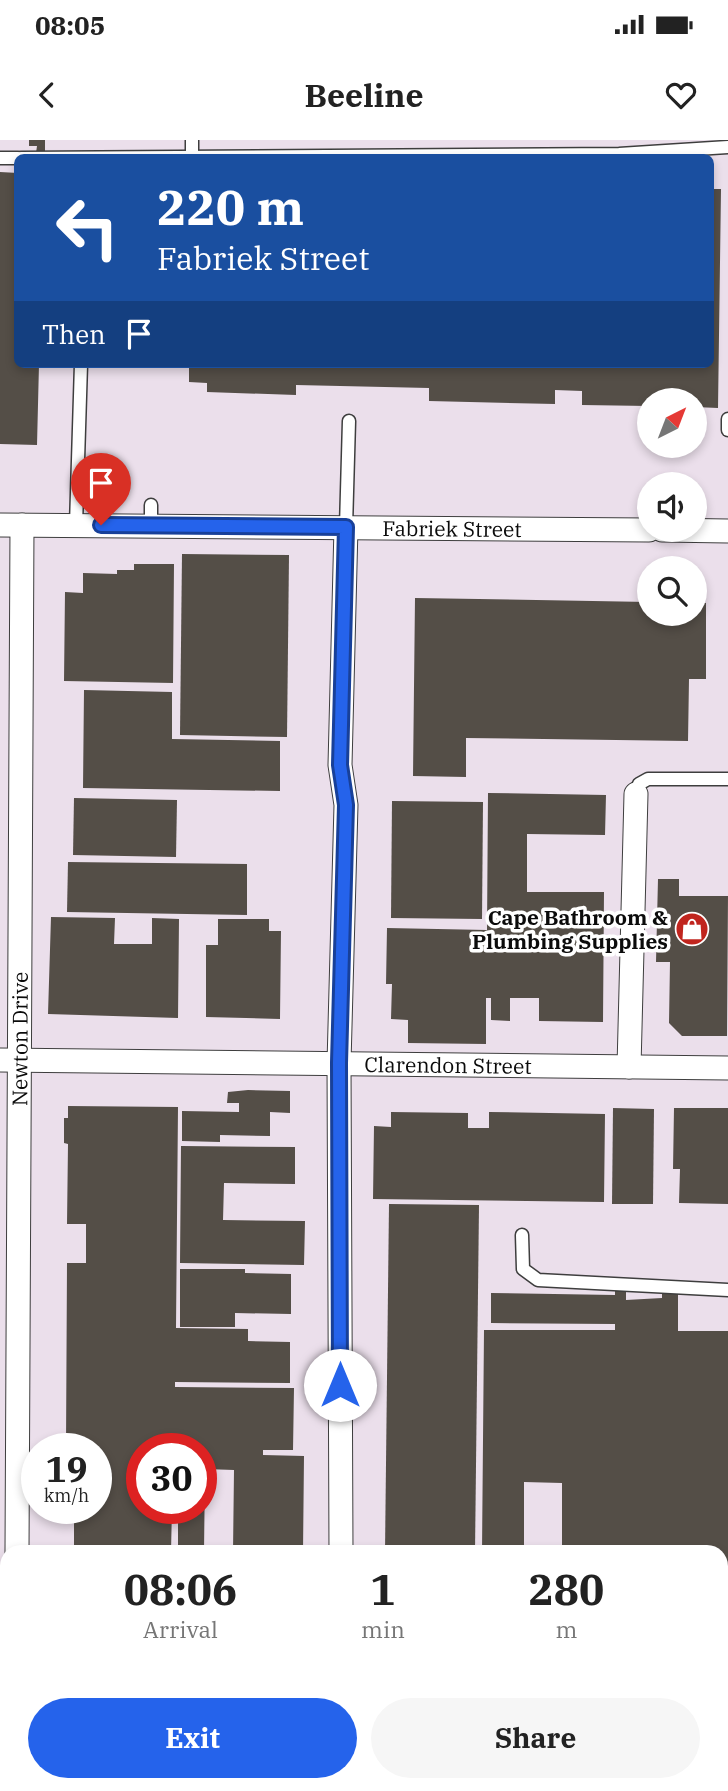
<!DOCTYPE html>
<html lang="en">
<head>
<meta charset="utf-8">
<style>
  body { margin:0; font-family:"IBM Plex Serif",serif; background:#f6f6f6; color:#222; height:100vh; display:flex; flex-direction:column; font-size:26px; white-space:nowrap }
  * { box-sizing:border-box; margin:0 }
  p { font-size:23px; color:#767676 }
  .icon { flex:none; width:38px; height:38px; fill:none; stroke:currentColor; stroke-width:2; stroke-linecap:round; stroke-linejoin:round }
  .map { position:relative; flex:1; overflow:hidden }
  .drawer { position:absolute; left:0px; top:1405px; width:728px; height:247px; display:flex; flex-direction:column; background:#fff; border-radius:21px 21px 0 0; box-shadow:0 4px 10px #0003 }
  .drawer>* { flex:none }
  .top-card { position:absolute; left:14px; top:14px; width:700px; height:214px; border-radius:10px; box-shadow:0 4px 10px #0003; background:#1a4fa0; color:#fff; overflow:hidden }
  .needle { width:46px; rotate:42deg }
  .tools { position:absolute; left:637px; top:248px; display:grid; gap:14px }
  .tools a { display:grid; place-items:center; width:70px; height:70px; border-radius:50%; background:#fff; box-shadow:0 4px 10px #0003; font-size:35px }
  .speed { position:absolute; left:21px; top:1293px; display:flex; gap:14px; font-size:35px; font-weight:700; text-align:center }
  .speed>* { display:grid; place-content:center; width:91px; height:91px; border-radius:50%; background:#fff; box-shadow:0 4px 10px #0003; line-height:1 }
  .speed small { font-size:18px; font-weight:400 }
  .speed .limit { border:10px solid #d22; background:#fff; color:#111 }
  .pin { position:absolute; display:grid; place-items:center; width:60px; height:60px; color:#fff; margin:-72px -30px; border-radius:50% 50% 50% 0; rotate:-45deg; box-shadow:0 0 7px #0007 }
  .pin .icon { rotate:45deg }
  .me { position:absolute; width:77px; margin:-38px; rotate:0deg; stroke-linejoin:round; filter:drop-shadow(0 0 5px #0008) }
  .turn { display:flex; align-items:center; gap:24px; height:147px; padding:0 28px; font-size:32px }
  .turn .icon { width:91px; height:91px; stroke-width:2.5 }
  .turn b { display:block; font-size:49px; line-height:60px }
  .then { display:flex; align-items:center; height:66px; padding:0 28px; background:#0003; gap:14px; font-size:26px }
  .eta { display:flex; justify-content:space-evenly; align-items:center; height:119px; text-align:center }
  .eta b { font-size:42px; font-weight:700; line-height:49px }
  .action { display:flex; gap:14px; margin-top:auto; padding:14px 28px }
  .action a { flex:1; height:80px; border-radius:42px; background:#2563eb; color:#fff; font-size:28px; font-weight:700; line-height:80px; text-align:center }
  .action a+a { background:#f6f6f6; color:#222 }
  .status { display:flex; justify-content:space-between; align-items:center; height:49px; padding:0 35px; background:#fff; direction:ltr }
  .status svg { height:19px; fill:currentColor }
  header { display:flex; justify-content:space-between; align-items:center; height:91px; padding:0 28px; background:#fff; font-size:32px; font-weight:700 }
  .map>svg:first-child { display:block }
  .industrial { fill:#ebdfeb; fill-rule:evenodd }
  .building { fill:#544e47 }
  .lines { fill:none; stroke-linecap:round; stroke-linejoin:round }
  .lane-casing { stroke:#3e3e3e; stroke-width:15 }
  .street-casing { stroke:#3e3e3e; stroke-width:25 }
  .lane { stroke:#fff; stroke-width:12 }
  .street { stroke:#fff; stroke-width:23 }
  .route-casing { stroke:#184099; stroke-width:18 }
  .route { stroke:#2563eb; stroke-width:12 }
  .labels { text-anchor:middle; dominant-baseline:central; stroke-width:7; stroke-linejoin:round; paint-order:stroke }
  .street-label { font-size:21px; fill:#0b0b0b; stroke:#fff }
  .poi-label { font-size:21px; font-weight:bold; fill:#0b0b0b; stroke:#fff; text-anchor:end }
</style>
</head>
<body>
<div class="status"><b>08:05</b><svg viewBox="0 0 49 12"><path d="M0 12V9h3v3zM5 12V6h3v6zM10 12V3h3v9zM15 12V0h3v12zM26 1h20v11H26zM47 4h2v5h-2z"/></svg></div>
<header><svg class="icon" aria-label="back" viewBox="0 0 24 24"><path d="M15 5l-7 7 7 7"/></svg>Beeline<svg class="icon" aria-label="heart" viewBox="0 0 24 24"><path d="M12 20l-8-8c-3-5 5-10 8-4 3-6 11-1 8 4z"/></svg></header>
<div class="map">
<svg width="728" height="1651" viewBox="0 0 728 1651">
  <rect width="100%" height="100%" fill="#fffdea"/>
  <path class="industrial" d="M 0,0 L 728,0 L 728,1651 L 0,1651 ZM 18,18 L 710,18 L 710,224 L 18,224 ZM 649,261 L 695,261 L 695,306 L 649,306 ZM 649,345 L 695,345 L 695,390 L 649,390 ZM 649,429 L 695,429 L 695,474 L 649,474 ZM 37,1309 L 96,1309 L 96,1368 L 37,1368 ZM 142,1309 L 201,1309 L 201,1368 L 142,1368 ZM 7,1412 L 721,1412 L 721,1645 L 7,1645 Z"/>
  <g class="building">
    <polygon points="29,0 45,0 45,13 36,13 37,6 29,6"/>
    <polygon points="0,32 18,33 18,224 39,224 37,305 0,304"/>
    <polygon points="710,49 721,49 718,268 695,267 695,261 649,261 649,266 582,265 582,251 555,250 555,264 429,261 429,248 296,245 296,255 207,252 207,243 189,242 189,224 710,224"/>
    <polygon points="182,414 289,415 287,597 180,595"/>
    <polygon points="134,424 174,424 173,543 64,541 65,452 83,453 83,433 117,434 117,430 134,430"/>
    <polygon points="415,458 649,462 649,474 695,474 695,462 706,463 706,539 689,539 688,601 466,598 466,637 413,636"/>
    <polygon points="84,550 172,552 172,599 280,601 280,651 83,648"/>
    <polygon points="488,653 606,655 605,695 527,694 527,752 604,752 603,882 539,881 539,858 510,858 510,881 491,880 491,858 486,858 486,904 408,903 408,880 391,879 392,844 386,844 387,788 487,790"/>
    <polygon points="74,658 177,660 176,717 73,715"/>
    <polygon points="392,661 483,662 482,779 391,778"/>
    <polygon points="68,722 247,724 247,775 67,772"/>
    <polygon points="658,739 679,739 679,756 728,756 727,896 682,896 669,883 670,822 656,822"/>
    <polygon points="51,777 115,778 114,804 152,804 152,778 179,779 178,878 48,874"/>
    <polygon points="218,779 269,779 269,791 281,791 280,879 206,877 206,805 218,805"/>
    <polygon points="248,950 290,951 290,973 270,972 270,996 220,995 220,1002 182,1001 182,971 239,972 239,963 227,963 228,952"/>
    <polygon points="68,966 178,967 176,1188 248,1189 248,1201 290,1202 290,1243 175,1242 175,1247 294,1248 293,1310 263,1310 263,1315 304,1316 303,1412 233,1412 234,1330 205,1329 204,1412 178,1412 178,1368 201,1368 201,1309 179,1308 142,1309 142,1368 172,1368 171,1412 74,1412 74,1368 96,1368 96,1309 66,1307 67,1123 86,1123 86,1084 67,1084 68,1004 64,1003 64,978 68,978"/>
    <polygon points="613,968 654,969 653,1064 612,1064"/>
    <polygon points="674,968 728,968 728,1064 679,1063 680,1029 673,1029"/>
    <polygon points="391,972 468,973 468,988 489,988 489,972 605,974 604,1062 373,1059 374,986 391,987"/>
    <polygon points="181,1006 295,1007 295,1044 224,1043 223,1080 305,1081 304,1125 180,1123"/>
    <polygon points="389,1064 479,1065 475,1412 385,1412"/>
    <polygon points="180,1129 245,1129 245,1133 291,1134 291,1174 235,1173 235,1187 180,1187"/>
    <polygon points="615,1151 626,1151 626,1160 662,1158 662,1153 678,1153 678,1191 728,1191 728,1437 721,1437 721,1412 562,1412 562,1343 524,1342 524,1412 482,1412 484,1190 615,1190 615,1184 491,1183 491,1153 615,1155"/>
    <polygon points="721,1497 728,1497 728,1578 721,1585"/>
    <polygon points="48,1645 149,1645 150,1651 48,1651"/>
    <rect x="241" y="1645" width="426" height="6"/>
  </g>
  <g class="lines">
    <defs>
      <g id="lane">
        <polyline points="192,0 192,16"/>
        <polyline points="0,18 18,18"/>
        <polyline points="21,18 619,14 728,7"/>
        <polyline points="728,290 728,279"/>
        <polyline points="76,385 81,224"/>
        <polyline points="151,386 151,365"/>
        <polyline points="346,387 349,281"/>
        <polyline points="636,654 639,644 648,639 728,639"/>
        <polyline points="522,1095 523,1129 538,1140 728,1150"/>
        <polyline points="721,1611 728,1611"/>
      </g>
      <g id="street">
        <path id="s1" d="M 0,385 L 649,390"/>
        <polyline points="662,390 728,391"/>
        <path id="s2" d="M 0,920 L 728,928"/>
        <polyline points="629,927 636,654"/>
        <path id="s3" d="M 17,1412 L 22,385"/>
        <polyline points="341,1412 339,923 346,665 340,625 346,387"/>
        <polyline points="0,1461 7,1461"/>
        <polyline points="721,1468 728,1469"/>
        <polyline points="16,1651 16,1645"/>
      </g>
    </defs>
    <use href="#lane" class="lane-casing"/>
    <use href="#street" class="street-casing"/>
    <use href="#lane" class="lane"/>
    <use href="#street" class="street"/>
  </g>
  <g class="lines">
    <defs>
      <polyline id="route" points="101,385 346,387 340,625 346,665 339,923 340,1245"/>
    </defs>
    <use href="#route" class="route-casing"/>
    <use href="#route" class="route"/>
  </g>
  <defs>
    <symbol id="shop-disc" viewBox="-11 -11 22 22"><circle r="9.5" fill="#c0251e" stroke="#fff"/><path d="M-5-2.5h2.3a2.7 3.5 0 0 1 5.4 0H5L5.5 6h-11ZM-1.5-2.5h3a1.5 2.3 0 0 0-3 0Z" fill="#fff"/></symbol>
  </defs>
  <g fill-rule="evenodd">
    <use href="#shop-disc" x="673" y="770" width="38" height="38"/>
  </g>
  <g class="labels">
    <g class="street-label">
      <text stroke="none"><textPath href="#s1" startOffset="452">Fabriek Street</textPath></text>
      <text stroke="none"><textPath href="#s3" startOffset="513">Newton Drive</textPath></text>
      <text stroke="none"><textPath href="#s2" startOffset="448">Clarendon Street</textPath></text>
    </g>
    <g class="poi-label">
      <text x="668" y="777">Cape Bathroom &amp;<tspan x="668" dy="24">Plumbing Supplies</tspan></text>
    </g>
  </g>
</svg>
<div class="tools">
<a><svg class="needle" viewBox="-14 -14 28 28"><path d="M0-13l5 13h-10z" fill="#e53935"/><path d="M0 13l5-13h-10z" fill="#767676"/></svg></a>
<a><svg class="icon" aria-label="sound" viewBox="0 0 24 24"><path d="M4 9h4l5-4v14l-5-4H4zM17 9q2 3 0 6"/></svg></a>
<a><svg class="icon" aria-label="search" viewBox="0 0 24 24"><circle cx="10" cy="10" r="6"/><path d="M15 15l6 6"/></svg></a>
</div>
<div class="speed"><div>19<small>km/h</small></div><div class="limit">30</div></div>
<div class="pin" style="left:101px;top:385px;background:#d93025"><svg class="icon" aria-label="arrive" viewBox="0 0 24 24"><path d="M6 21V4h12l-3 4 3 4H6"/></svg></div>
<svg class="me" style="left:340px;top:1245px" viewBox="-20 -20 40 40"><circle r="19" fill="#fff"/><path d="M0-13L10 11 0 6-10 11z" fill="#2563eb"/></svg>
<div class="top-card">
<div class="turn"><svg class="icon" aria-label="left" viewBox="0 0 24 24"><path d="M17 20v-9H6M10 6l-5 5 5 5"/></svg><div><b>220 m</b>Fabriek Street</div></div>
<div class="then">Then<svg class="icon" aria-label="arrive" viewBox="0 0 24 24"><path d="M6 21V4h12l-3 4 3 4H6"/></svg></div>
</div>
<section class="drawer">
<div class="eta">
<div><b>08:06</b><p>Arrival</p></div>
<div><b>1</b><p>min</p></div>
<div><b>280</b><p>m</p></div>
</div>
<div class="action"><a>Exit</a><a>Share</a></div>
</section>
</div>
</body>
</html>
